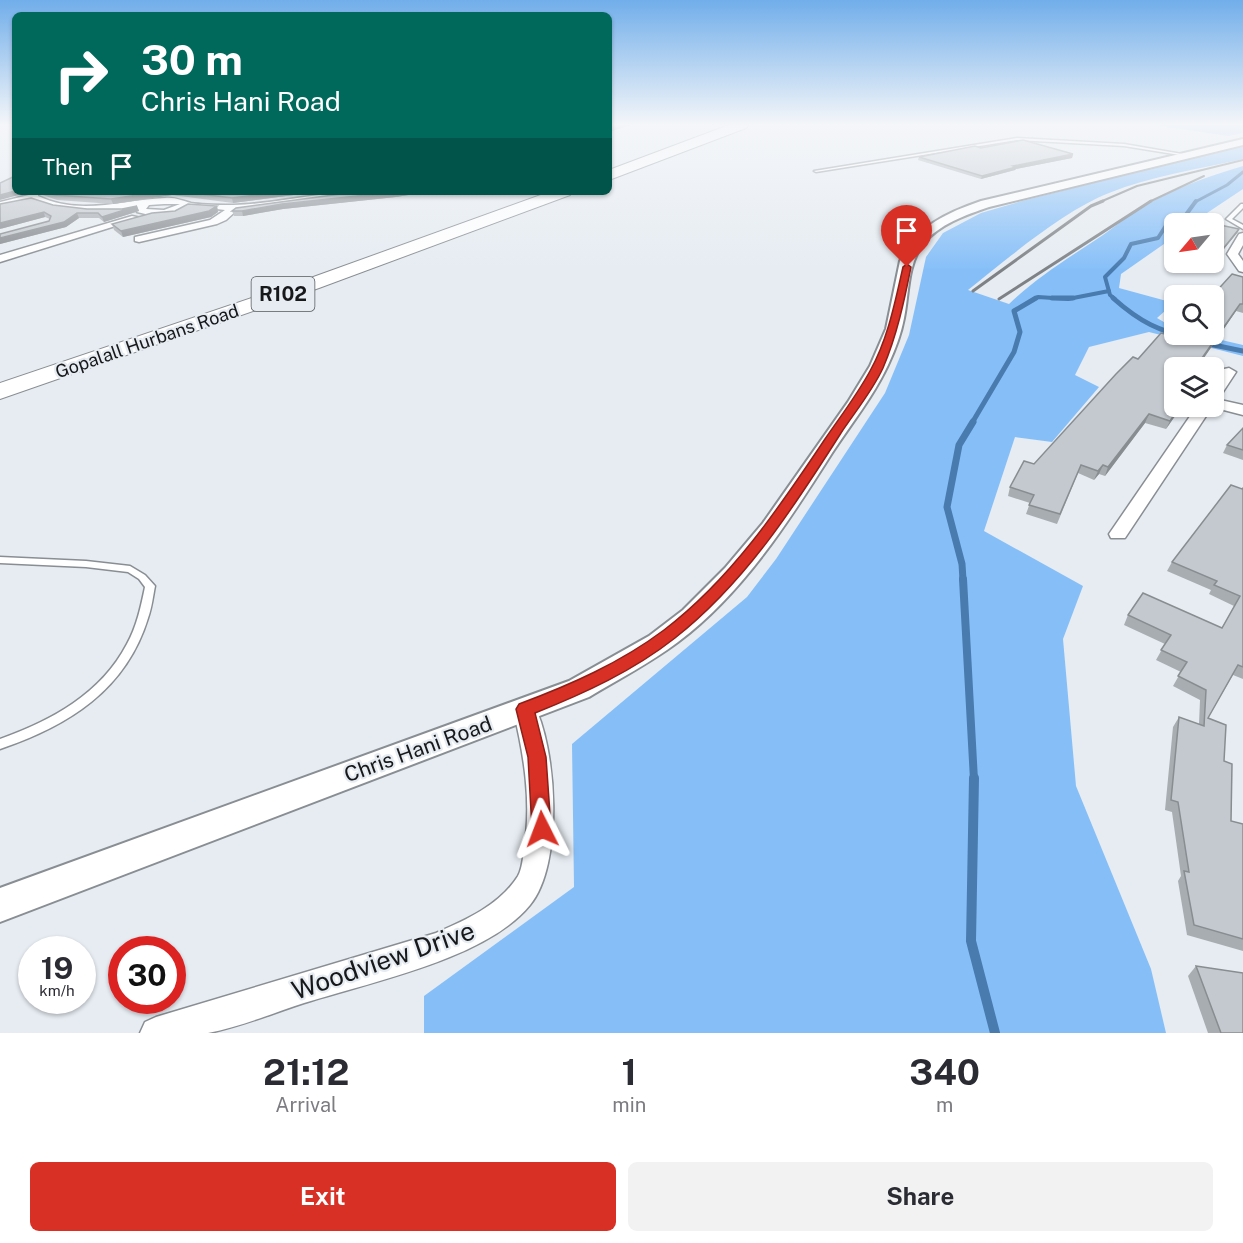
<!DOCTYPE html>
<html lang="en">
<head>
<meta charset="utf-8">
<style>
  body { margin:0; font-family:"Public Sans",sans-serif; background:#f2f2f3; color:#2b2b33; height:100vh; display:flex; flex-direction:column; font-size:22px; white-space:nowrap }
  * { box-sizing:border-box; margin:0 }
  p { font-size:20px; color:#7c7c81 }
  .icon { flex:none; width:33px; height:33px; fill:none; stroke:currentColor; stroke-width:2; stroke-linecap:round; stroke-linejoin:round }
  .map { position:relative; height:1033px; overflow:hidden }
  .drawer { display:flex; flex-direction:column; background:#fff; flex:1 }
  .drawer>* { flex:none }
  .hud { position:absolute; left:12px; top:12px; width:600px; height:183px; border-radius:9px; box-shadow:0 2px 4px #0004; background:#00695c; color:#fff; overflow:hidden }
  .needle { width:39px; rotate:241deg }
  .fabs { position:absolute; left:1164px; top:213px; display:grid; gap:12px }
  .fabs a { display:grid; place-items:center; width:60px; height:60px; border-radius:9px; background:#fff; box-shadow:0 2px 4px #0004; font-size:30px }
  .speed { position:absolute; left:18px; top:936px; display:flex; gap:12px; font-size:30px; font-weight:700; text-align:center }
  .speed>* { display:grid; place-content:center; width:78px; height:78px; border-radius:50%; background:#fff; box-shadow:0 2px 4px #0004; line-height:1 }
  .speed small { font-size:15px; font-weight:400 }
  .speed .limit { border:9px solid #d22; background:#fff; color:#111 }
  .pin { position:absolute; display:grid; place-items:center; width:51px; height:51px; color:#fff; margin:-62px -26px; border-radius:50% 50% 50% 0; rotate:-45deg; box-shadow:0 0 6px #0007 }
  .pin .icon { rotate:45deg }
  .me { position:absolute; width:66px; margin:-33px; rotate:357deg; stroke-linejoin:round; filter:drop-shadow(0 0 4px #0008) }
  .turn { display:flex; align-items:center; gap:21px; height:126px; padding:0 30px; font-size:27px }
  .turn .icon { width:78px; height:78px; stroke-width:2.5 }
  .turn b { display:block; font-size:42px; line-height:51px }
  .then { display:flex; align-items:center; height:57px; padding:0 30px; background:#0003; gap:12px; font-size:22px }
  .eta { display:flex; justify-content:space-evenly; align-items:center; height:102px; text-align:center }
  .eta b { font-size:36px; font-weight:700; line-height:42px }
  .button { display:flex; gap:12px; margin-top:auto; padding:12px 30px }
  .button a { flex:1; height:69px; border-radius:9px; background:#d93025; color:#fff; font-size:24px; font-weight:700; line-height:69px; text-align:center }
  .button a+a { background:#f2f2f3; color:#2b2b33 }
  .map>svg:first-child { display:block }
  .green { fill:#a1cefc }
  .forest { fill:#86bff8 }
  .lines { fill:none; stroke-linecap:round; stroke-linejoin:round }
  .stream-far5 { stroke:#497bae; stroke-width:3 }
  .stream-far4 { stroke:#497bae; stroke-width:4 }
  .stream-far3 { stroke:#497bae; stroke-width:5 }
  .stream-far2 { stroke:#497bae; stroke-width:7 }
  .stream-far1 { stroke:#497bae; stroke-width:8 }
  .stream { stroke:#497bae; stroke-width:10 }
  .service-casing { stroke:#888e93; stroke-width:3 }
  .minor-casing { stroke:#888e93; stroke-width:3 }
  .tertiary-casing { stroke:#888e93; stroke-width:4 }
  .motorway-casing { stroke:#888e93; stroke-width:2 }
  .service { fill:#fff; fill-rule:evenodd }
  .minor { fill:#fff; fill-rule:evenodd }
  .tertiary { fill:#fff; fill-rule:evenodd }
  .motorway { fill:#fff; fill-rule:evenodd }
  .rail-far1 { stroke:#7e8286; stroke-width:2 }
  .rail { stroke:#7e8286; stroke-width:3 }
  .wall { fill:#a8adb2 }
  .shaded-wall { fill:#888d91 }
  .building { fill:#c3c9cf; stroke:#888d91; stroke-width:1.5 }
  .route { fill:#d93025; stroke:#8d1f18; stroke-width:1.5 }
  .labels { text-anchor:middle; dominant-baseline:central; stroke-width:4.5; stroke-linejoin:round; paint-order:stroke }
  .far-street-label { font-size:18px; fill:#16181a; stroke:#e6ecf2 }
  .shield { fill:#e6ecf2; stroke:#54585b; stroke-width:1.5 }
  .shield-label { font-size:20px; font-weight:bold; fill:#16181a }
  .street-label { font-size:21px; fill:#16181a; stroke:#e6ecf2 }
  .near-street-label { font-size:26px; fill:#16181a; stroke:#e6ecf2 }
</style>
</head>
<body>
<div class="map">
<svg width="1243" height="1033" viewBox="0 0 1243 1033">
  <rect width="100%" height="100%" fill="#e6ecf2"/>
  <polygon class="green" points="1153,125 1243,125 1243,133 1229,136"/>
  <path class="forest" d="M 1243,145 L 1243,159 C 1198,169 1151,176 1109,193 C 1063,211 1007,259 968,290 L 1009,304 C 1034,280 1062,262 1091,243 C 1107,233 1121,221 1136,211 C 1169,190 1206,177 1243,166 L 1243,189 L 1192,223 L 1174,224 L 1174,237 L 1121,274 L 1119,288 L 1174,303 L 1157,318 L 1174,328 L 1174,334 L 1200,335 L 1243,345 L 1243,356 L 1149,332 L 1089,347 L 1075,375 L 1099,387 L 1052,442 L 1015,437 L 984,531 L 1083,586 L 1063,639 L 1076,786 L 1151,969 L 1166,1033 L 424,1033 L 424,996 L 574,887 L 572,744 L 747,597 L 776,559 L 885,393 L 909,335 L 926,257 L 943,233 L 981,213 L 1022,201 Z"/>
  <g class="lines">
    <polyline class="stream-far5" points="1195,202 1227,185 1243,172"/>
    <g class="stream-far4">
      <polyline points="1034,299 1038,297 1068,299 1109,291"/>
      <polyline points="1115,299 1110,295 1105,277 1124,258 1131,244 1158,238 1167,224 1185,216 1196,201"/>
    </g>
    <g class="stream-far3">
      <polyline points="1052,298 1073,298"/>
      <path d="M 1113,298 C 1141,323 1158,330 1194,340"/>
      <polyline points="1204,343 1243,351"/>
      <polyline points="972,423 1014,352 1020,332 1014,311 1036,298"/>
    </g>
    <polyline class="stream-far2" points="963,580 962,564 947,507 959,445 973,422"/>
    <polyline class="stream-far1" points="963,579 974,780"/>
    <polyline class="stream" points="974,778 971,941 995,1033"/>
    <defs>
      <g id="service">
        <polygon points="1017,138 1124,144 1188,155 1186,156 1124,146 1017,140 816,172 814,171"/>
        <polygon points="1241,204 1243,204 1243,208 1232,219 1243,225 1243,229 1226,219"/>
        <path d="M 0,557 L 86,561 L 130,566 L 145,575 L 155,586 C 153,596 152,607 148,618 C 126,690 68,726 0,749 L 0,739 C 51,721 101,694 127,644 C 137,626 141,606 145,587 L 139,579 L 128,572 L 86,567 L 0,563 Z"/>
      </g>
      <g id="minor">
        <path d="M 28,192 L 38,192 L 38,196 C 81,216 121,200 165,198 C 176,197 182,201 191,203 C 203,205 220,205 233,205 C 275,204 318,192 361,192 L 356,195 L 236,211 L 226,220 L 217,224 L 139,242 L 135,241 L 135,237 L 210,220 L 225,210 L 190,206 L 180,213 L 158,217 L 137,212 L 137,207 L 124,212 L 78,211 L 55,208 L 33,200 L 0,208 L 0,202 L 29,195 ZM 164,204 L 180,204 L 164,210 L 146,209 L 149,205 Z"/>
        <polygon points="132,216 141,218 0,262 0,255"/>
        <polygon points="1243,233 1243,245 1238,254 1243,261 1243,272 1239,271 1227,254 1239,234"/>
        <polygon points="1229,368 1236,372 1219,398 1216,399 1243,405 1243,415 1212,407 1125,538 1111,538 1109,534 1197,406 1214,406 1214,385 1224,369"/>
        <path d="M 525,700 L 533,703 C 557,747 564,864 530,905 C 486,959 370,982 304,1003 C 273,1013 240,1027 208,1033 C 187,1033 162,1033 140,1033 L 145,1022 L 156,1017 L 436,933 C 466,920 500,905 518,876 C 522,869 523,858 524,850 C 532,802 524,755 513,709 L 517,703 Z"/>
      </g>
      <path id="tertiary" d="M 1243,139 L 1243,145 L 989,207 C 966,215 939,224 923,244 C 907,265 909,294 904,318 C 901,334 895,350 888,365 C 873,397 851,424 832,453 C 789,521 743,593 678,642 C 650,663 619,679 589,697 L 0,922 L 0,888 L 569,681 L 649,636 L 683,610 L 725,568 L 763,523 L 848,402 L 870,366 L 886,329 L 900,261 C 916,227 946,213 981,201 Z"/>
      <g id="motorway">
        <polygon points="729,125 748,125 746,128 609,180 609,170"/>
        <polygon points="549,192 572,192 570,195 319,288 0,399 0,383 305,280"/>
      </g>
    </defs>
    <use href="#service" class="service-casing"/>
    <use href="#minor" class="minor-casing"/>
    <use href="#tertiary" class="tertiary-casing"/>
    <use href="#motorway" class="motorway-casing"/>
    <use href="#service" class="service"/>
    <use href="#minor" class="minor"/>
    <use href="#tertiary" class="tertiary"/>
    <use href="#motorway" class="motorway"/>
    <g class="rail-far1">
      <polyline points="1100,202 1137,186 1243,160"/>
      <polyline points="1149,202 1204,176"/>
    </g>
    <g class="rail">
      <polyline points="973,291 1091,206 1103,201"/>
      <polyline points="999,299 1151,201"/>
    </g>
  </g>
  <g class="wall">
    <polygon points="981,148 1073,154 1072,158 1016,169 1015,170 981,179 918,160 919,157"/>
    <polygon points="39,192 136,192 137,194 140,192 316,192 233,203 172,195 113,204 57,200 40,194"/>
    <polygon points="421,193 396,197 283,209 243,216 234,216 232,211"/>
    <polygon points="53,205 87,209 122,209 137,206 139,211 104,222 99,218 79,218 66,227 0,244 0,234 49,221 50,219 45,217 0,229"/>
    <polygon points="217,206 218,212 211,217 123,237 114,230 112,224"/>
    <polygon points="1174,248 1174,255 1171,254 1172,251"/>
    <polygon points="1232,274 1243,277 1243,313 1236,311 1197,368 1174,368 1174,406 1182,406 1166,429 1145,423 1105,476 1099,474 1094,480 1078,473 1057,524 1026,514 1030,503 1008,496 1010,487 1024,461 1034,464 1116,374 1133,357 1138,359 1161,333 1185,339 1188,334 1214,334 1214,296 1212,296"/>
    <polygon points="1243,428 1243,460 1223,453 1227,445"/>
    <polygon points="1243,488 1243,679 1233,675 1208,718 1224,761 1231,821 1243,824 1243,951 1187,935 1178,881 1181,876 1172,812 1165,810 1173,727 1179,717 1199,724 1200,700 1173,686 1181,672 1156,660 1165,644 1124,625 1128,615 1222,628 1234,606 1209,594 1211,590 1167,571 1172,562"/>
    <polygon points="1196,966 1243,1033 1208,1033 1188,976"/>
  </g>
  <g class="shaded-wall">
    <polygon points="619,125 631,125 609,132 609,128"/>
    <polygon points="1073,154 1072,158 1016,169 1015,170 981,179 982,176 1013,166"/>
    <polygon points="15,191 15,192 27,192 26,193 0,200 0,195"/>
    <polygon points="158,192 171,192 172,195 113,204 111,199"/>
    <polygon points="279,192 316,192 233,203 232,198"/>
    <polygon points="395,192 422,192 421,193 396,197 283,209 243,216 242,211 282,204"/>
    <polygon points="137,206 139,211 104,222 102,217"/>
    <polygon points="217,206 218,212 211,217 123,237 121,231"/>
    <polygon points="44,212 45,217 0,229 0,223"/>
    <polygon points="77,213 79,218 66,227 0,244 0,238"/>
    <polygon points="1239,229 1238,232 1214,261 1214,260"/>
    <polygon points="1240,304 1236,311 1197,368 1195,368"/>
    <polygon points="1180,406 1182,406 1166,429 1170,421"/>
    <polygon points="1149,414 1145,423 1105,476 1108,467"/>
    <polygon points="1103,465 1099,474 1094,480 1098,471"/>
  </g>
  <g class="building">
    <polygon points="609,125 619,125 609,128"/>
    <polygon points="1023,140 1073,154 1013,166 1016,167 982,176 919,157 975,146 981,148"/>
    <polygon points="15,176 15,191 0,195 0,183"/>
    <polygon points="45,192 136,192 137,194 140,192 158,192 111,199 55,195"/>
    <polygon points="185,192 279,192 232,198"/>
    <polygon points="356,192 395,192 282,204 242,211 232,211 236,208"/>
    <polygon points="31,198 53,205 87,209 122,209 137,206 102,217 98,213 77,213 64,222 0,238 0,234 49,221 51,216 44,212 0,223 0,204"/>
    <polygon points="188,204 217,206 209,211 121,231 112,224 152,213 175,211"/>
    <polygon points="1220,225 1239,229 1214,260 1214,231"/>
    <polygon points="1232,274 1243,277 1243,304 1240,304 1195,368 1174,368 1174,406 1180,406 1170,421 1149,414 1108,467 1103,465 1098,471 1081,465 1060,514 1029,505 1034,495 1010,487 1024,461 1034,464 1116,374 1133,357 1138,359 1161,333 1185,339 1188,334 1214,334 1214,303 1217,298 1214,297 1214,296 1212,296"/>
    <polygon points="1243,428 1243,450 1227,445"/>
    <polygon points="1231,485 1242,489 1243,488 1243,667 1238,665 1208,718 1226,725 1224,761 1232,764 1231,821 1243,824 1243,939 1194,925 1184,871 1189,872 1178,802 1171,800 1179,717 1204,726 1206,690 1178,676 1187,662 1161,650 1171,635 1128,615 1143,593 1222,628 1240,596 1214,585 1217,581 1172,562"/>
    <polygon points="1196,966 1243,973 1243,1033 1221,1033"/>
  </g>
  <linearGradient id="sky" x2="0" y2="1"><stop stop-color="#71aeea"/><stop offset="0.46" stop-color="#f4f6f9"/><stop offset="1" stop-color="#f4f6f9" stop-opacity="0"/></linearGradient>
  <rect width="1243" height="270" fill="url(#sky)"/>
  <path class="route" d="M 907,264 L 911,267 C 904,302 897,335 883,368 C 873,390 855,412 841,433 C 794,507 745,583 675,638 C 633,671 585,693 535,713 L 546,757 L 551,829 L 549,836 L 542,838 L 534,836 L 532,829 L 528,757 L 516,709 L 519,704 C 570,685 620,663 664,630 C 731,579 779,508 825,439 C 840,417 857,395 870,371 C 888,339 895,302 903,267 Z"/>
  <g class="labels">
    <g class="far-street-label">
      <text transform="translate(147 341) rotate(-19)">Gopalall Hurbans Road</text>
    </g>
    <rect class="shield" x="251.5" y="277" width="63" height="34" rx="4.5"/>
    <g class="shield-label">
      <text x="283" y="294">R102</text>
    </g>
    <g class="street-label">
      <text transform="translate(418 749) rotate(-20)">Chris Hani Road</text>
    </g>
    <g class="near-street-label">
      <text transform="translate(383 960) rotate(-19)">Woodview Drive</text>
    </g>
  </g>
</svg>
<div class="fabs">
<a><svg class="needle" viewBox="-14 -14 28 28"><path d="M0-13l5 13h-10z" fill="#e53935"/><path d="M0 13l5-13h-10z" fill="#7c7c81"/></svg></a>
<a><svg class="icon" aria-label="search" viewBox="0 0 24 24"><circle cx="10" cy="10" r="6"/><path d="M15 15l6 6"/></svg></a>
<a><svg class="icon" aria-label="layers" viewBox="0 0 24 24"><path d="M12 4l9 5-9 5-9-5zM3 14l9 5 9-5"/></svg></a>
</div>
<div class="speed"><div>19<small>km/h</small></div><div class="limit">30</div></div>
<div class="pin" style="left:907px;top:267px;background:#d93025"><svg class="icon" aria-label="arrive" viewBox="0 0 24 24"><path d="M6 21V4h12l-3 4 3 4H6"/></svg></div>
<svg class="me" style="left:542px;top:829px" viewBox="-20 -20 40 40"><path d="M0-17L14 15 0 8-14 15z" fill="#d93025" stroke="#fff" stroke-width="4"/></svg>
<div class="hud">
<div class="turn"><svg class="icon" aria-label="right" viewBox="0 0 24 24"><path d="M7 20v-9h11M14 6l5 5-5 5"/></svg><div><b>30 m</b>Chris Hani Road</div></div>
<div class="then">Then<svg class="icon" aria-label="arrive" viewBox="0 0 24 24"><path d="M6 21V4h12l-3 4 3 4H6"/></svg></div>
</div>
</div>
<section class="drawer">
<div class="eta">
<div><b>21:12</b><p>Arrival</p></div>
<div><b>1</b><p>min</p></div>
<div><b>340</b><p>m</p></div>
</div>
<div class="button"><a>Exit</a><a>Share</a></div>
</section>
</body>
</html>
